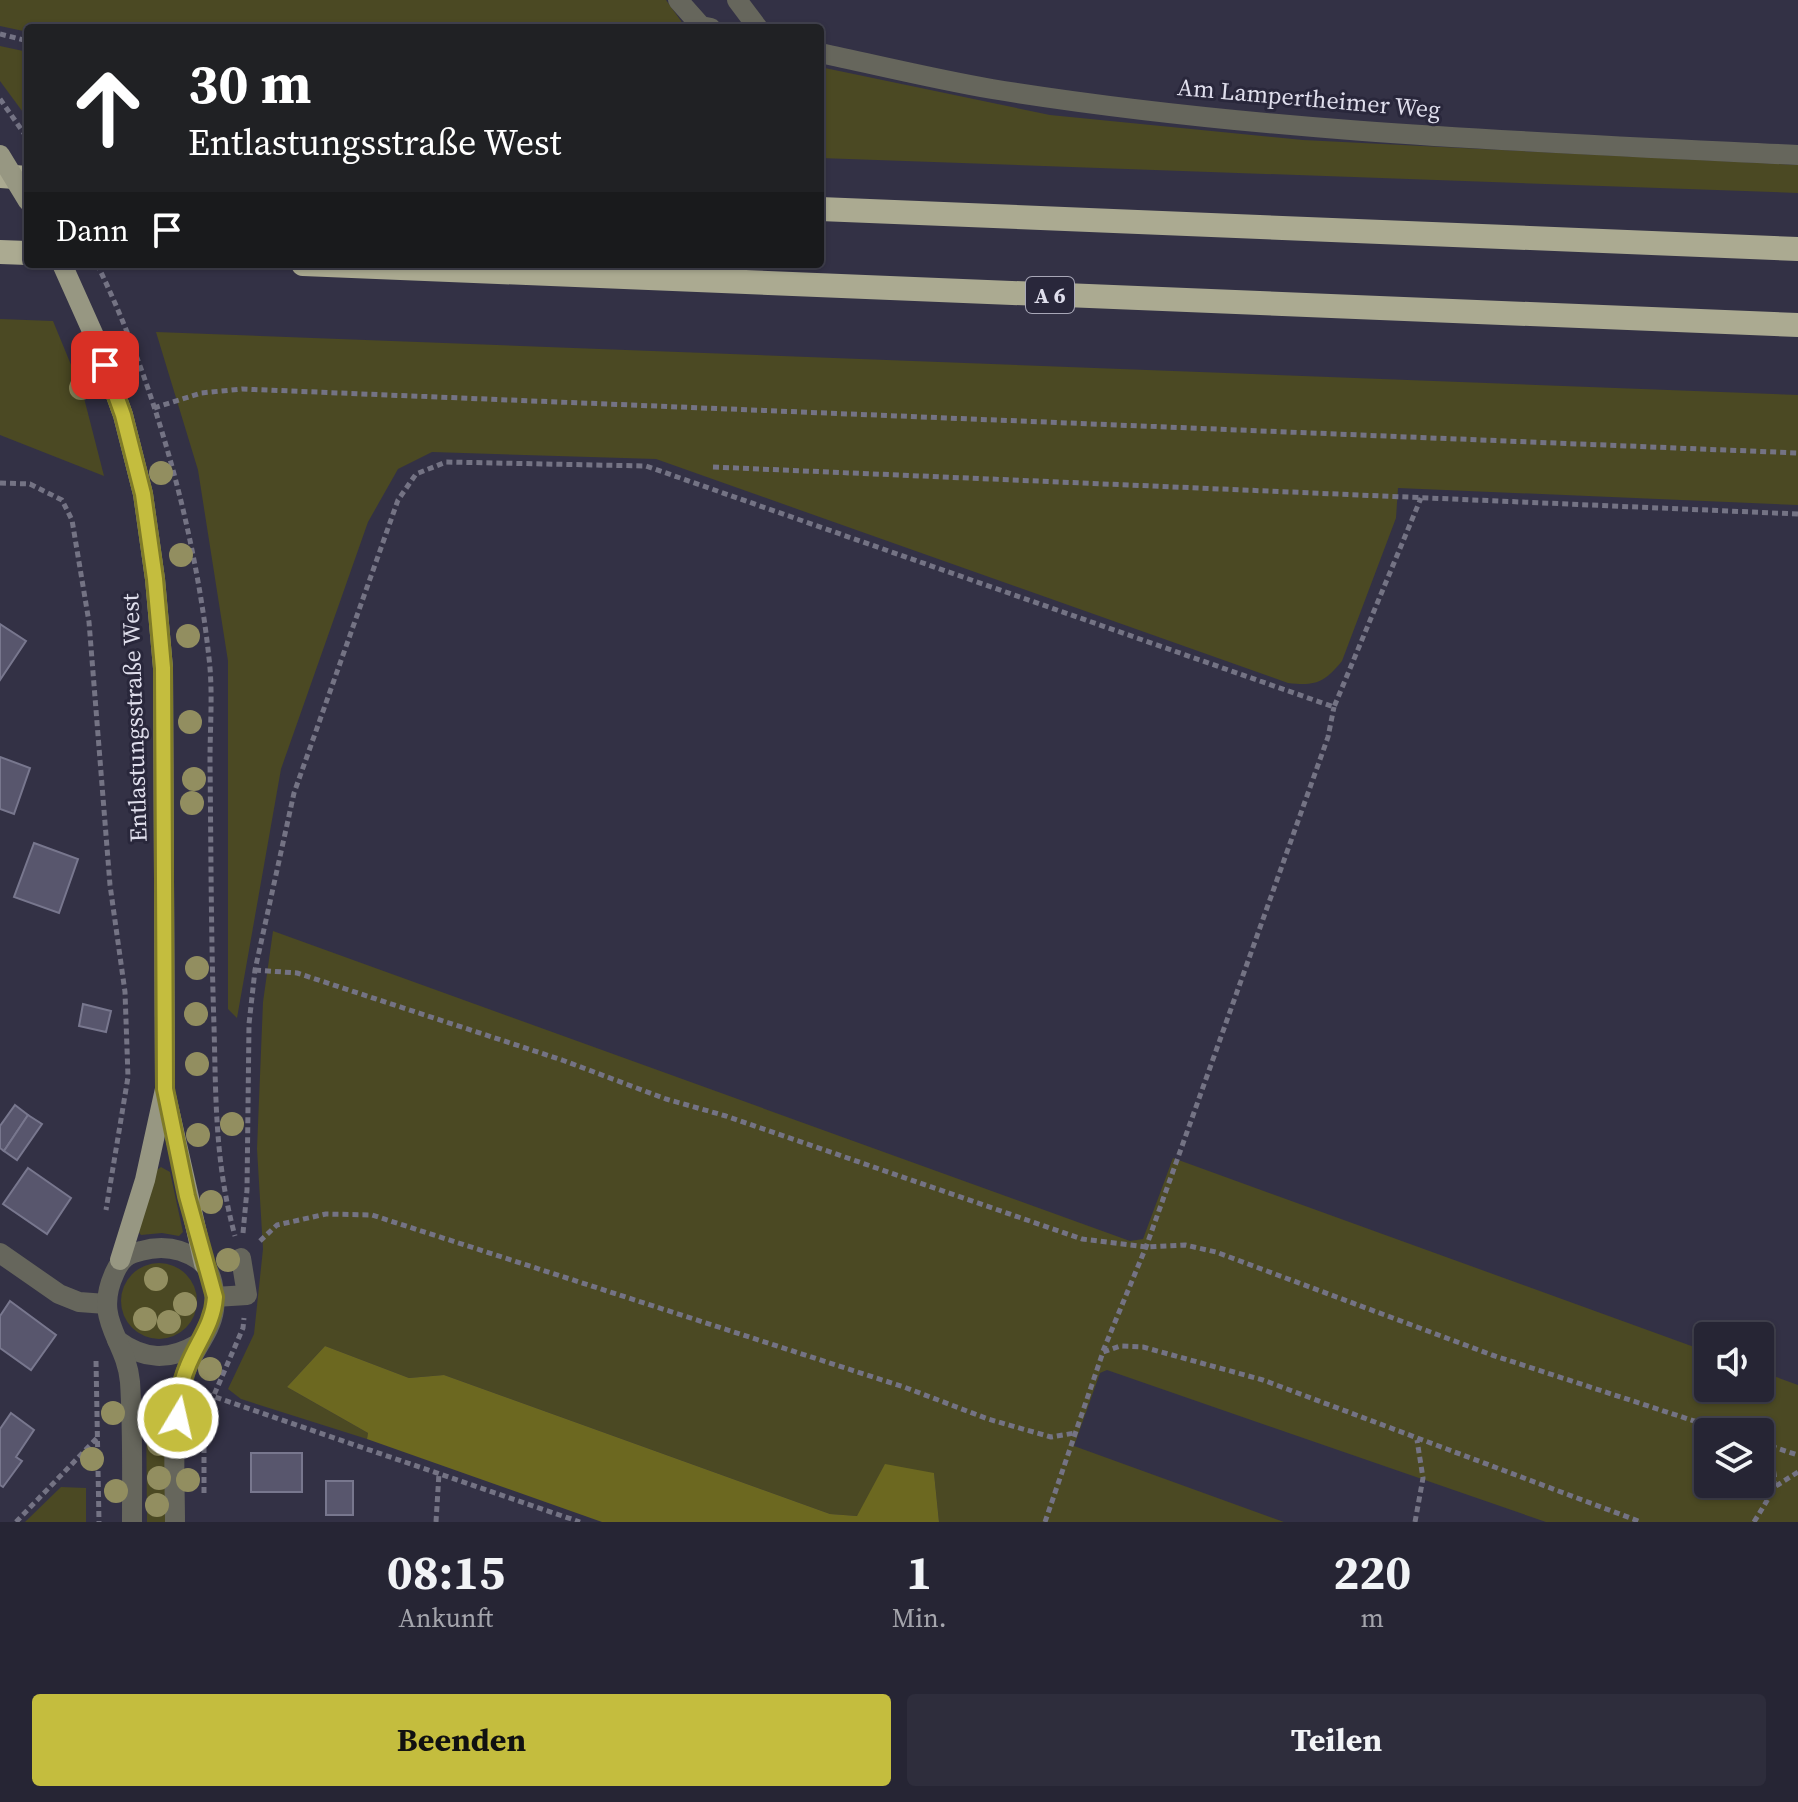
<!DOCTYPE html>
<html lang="de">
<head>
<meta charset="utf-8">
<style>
  body { margin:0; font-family:"Source Serif 4",serif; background:#2e2d3c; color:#f1f3f6; height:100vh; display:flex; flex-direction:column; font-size:30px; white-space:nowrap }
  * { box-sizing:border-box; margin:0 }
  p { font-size:26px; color:#a4a5ac }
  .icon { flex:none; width:44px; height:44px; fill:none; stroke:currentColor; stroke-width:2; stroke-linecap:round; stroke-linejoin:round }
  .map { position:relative; height:1522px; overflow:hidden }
  .details { display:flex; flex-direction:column; background:#262534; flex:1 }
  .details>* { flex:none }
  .top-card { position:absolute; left:24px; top:24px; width:800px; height:244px; border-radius:8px; box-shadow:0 2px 6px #0004,0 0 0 2px #42424f; background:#202124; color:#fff; overflow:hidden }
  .tools { position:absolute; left:1694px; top:1322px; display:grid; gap:16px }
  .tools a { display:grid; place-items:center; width:80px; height:80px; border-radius:8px; background:#262534; box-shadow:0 2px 6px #0004,0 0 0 2px #42424f; font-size:40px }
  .pin { position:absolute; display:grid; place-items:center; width:68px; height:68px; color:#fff; margin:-34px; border-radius:16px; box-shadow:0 4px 12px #0006 }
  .me { position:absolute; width:88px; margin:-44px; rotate:9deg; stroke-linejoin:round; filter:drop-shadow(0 0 6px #0008) }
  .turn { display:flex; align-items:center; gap:28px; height:168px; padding:0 32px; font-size:36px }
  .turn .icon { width:104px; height:104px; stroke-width:2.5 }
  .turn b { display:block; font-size:56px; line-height:68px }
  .then { display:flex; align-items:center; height:76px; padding:0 32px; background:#0003; gap:16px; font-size:30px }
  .eta { display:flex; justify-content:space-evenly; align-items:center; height:136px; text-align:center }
  .eta b { font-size:48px; font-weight:700; line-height:56px }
  .primary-button { display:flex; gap:16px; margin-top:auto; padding:16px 32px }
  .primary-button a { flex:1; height:92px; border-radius:8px; background:#c4bd3e; color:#111; font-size:32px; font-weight:700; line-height:92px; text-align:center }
  .primary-button a+a { background:#2e2d3c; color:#f1f3f6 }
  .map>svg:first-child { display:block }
  .green { fill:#4b4923; fill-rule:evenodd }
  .forest { fill:#6c6820 }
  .building { fill:#58566d; stroke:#78778e; stroke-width:2 }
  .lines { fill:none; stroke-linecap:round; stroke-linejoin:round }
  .path { stroke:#747384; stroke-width:5; stroke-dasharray:6 4; stroke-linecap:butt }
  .minor { stroke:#66665c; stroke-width:20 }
  .major { stroke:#979782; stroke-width:20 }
  .highway { stroke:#abaa91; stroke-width:24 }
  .major-bridge { stroke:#979782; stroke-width:20 }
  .tree { fill:#928e60 }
  .route-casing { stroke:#7f7b28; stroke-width:20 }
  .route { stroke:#c4bd3e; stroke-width:14 }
  .labels { text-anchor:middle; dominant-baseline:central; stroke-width:6; stroke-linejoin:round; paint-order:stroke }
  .shield { fill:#29273b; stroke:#a8a7b7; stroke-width:2 }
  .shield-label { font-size:22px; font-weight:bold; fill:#dfdeec }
  .street-label { font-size:24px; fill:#dfdeec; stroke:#29273b }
</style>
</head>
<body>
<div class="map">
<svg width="1798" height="1522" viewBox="0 0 1798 1522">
  <rect width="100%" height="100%" fill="#333145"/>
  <g class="green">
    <polygon points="0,0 666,0 686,28 28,28 28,32 0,26"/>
    <polygon points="0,46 28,52 28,119 0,81"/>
    <polygon points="820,67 1050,115 1303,140 1798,165 1798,193 820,158"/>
    <polygon points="0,319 53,321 83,394 104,476 0,435"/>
    <path d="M 156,332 L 1798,395 L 1798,505 L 1398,488 L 1396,518 L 1342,661 C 1324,683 1316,686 1288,683 L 656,459 L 432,452 L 398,469 L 368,522 L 281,769 L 237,1018 L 228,1009 L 228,661 L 198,470 Z"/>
    <path d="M 273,931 L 1130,1241 L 1143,1239 L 1173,1158 L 1708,1352 L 1708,1388 L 1760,1388 L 1760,1371 L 1798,1385 L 1798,1522 L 1546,1522 L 1107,1370 L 1100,1373 L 1074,1446 L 1284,1522 L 939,1522 L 934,1473 L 857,1516 L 830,1514 L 444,1375 L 409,1378 L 325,1346 L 287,1387 L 368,1433 L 367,1439 L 241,1399 L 228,1389 L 254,1334 L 263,1249 L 257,1149 L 263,1002 ZM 1708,1432 L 1760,1432 L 1760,1484 L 1708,1484 Z"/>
    <polygon points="161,1167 170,1172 183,1232 179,1236 162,1233 141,1235 138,1231 154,1172"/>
    <circle cx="159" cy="1301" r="38"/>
    <polygon points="146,1402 170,1402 168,1522 147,1522"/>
    <polygon points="61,1487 86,1488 86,1522 25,1522"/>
  </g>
  <polygon class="forest" points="325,1346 409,1378 444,1375 830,1514 857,1516 885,1464 934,1473 939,1522 602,1522 367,1439 368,1433 287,1387"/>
  <g class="building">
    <polygon points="0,624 26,641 0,680"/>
    <polygon points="0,757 30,768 14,814 0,809"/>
    <polygon points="34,843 78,859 59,913 14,897"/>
    <polygon points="83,1004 111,1011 106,1032 79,1026"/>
    <polygon points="15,1105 28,1115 4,1151 0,1148 0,1126"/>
    <polygon points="28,1115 42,1124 17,1160 4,1151"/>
    <polygon points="28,1168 71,1198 47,1234 3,1204"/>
    <polygon points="10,1301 56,1335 31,1370 0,1348 0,1316"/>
    <polygon points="11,1413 34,1430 16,1457 22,1461 3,1487 0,1485 0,1429"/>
    <rect x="251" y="1453" width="51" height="39"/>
    <rect x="326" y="1481" width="27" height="34"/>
  </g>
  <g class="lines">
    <g class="path">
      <polyline points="0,34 28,41"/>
      <polyline points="0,99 28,139"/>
      <path d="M 97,264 C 154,381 195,528 209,658 C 213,691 210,727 210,760 C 211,849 211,938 214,1026 C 216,1101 215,1163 235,1236"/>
      <polyline points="154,408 201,393 242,389 1798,453"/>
      <polyline points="713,467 1798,514"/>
      <polyline points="0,483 30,484 62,500 72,520 89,622 110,885 125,992 128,1077 106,1210"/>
      <polyline points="255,970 297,973 562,1060 666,1099 726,1116 1082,1239 1146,1247 1185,1245 1216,1252 1492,1355 1728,1432"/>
      <polyline points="243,1233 247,1190 249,1024 255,970 294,793 398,500 416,474 446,462 646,466 1334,707 1421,498"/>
      <polyline points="260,1241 277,1225 326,1214 372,1215 904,1387 988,1419 1051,1437 1075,1433"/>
      <polyline points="1103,1351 1146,1247 1328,737 1334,707"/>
      <polyline points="96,1361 99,1522"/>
      <polyline points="206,1394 580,1522"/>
      <polyline points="1761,1443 1798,1455"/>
      <polyline points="1776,1486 1798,1472"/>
      <polyline points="204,1493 204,1445 214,1395 243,1328 244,1318"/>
      <polyline points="16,1522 97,1438"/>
      <polyline points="436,1522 439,1473"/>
      <polyline points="1045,1522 1103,1352 1120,1346 1143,1347 1263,1380 1641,1522"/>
      <polyline points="1415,1522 1423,1478 1417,1440"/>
      <path d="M 1754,1522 C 1775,1487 1784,1480 1760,1443"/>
    </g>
    <g class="minor">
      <polyline points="678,0 701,26 711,28"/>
      <polyline points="737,0 758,28"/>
      <path d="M 820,53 C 877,65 934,79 992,89 C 1258,132 1529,142 1798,155"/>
      <polyline points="0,1253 59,1294 79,1302 106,1304"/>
      <polyline points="215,1297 247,1295 241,1258"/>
      <path d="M 117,1340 C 144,1360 169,1361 198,1344"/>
      <path d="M 132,1522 C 132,1476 133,1428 130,1382 C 126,1338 92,1321 115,1272 C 121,1259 127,1254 141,1251 C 162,1245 181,1248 199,1260 C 213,1270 216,1294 214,1310 C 211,1332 193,1350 186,1371 C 170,1418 175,1473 175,1522"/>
    </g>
    <g class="major">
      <polyline points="62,264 96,340 123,415 143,494 155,579 163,668 165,1089 145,1180 120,1260"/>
      <polyline points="166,1096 204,1264"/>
    </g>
    <g class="highway">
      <polyline points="0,176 28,178"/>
      <polyline points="820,209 1798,249"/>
      <polyline points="0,252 28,253"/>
      <polyline points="303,264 1798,325"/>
    </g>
    <polyline class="major-bridge" points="0,155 28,201"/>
  </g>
  <g class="tree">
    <circle cx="81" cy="388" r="12"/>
    <circle cx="161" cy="473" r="12"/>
    <circle cx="181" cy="555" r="12"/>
    <circle cx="188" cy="636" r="12"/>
    <circle cx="190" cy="722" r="12"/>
    <circle cx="194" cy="779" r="12"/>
    <circle cx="192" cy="803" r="12"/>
    <circle cx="197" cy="968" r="12"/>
    <circle cx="196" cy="1014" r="12"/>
    <circle cx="197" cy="1064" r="12"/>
    <circle cx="232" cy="1124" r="12"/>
    <circle cx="198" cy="1135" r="12"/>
    <circle cx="211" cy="1202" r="12"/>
    <circle cx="228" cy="1260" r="12"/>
    <circle cx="156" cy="1279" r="12"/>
    <circle cx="185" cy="1304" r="12"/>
    <circle cx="145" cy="1319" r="12"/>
    <circle cx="169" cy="1322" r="12"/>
    <circle cx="210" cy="1369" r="12"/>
    <circle cx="113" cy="1413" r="12"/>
    <circle cx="157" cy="1417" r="12"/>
    <circle cx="196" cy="1417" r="12"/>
    <circle cx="159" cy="1444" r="12"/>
    <circle cx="92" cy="1459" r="12"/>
    <circle cx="159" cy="1478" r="12"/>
    <circle cx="188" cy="1480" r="12"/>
    <circle cx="116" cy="1491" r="12"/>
    <circle cx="157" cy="1505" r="12"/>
  </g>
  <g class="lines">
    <defs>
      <path id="route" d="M 105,365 L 123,415 L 143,494 L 155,579 L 163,668 L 165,1089 L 187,1196 L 215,1297 C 213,1325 197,1342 187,1368 C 180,1384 179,1401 178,1418"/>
    </defs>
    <use href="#route" class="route-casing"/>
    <use href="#route" class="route"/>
  </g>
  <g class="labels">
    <rect class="shield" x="1026" y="277" width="48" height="36" rx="6"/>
    <g class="shield-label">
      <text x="1050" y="295">A 6</text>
    </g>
    <g class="street-label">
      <text transform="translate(1309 98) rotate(5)">Am Lampertheimer Weg</text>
      <text transform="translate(134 718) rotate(-92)">Entlastungsstraße West</text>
    </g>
  </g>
</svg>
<div class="tools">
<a><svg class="icon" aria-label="sound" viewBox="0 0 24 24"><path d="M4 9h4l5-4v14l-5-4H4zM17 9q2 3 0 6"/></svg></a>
<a><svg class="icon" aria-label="layers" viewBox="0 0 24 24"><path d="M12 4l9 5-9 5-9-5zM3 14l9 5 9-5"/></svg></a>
</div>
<div class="pin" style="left:105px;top:365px;background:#d93025"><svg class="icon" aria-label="arrive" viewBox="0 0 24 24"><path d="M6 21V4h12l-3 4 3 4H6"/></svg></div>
<svg class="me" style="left:178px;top:1418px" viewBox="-20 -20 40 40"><circle r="17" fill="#c4bd3e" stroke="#fff" stroke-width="3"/><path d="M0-11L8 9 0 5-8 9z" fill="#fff"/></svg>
<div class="top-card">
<div class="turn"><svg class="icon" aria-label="ahead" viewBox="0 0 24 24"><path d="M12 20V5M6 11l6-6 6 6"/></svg><div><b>30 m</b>Entlastungsstraße West</div></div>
<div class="then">Dann<svg class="icon" aria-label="arrive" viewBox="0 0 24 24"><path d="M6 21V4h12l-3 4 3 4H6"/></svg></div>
</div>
</div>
<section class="details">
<div class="eta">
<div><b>08:15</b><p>Ankunft</p></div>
<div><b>1</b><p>Min.</p></div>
<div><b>220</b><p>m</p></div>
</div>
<div class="primary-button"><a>Beenden</a><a>Teilen</a></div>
</section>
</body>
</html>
